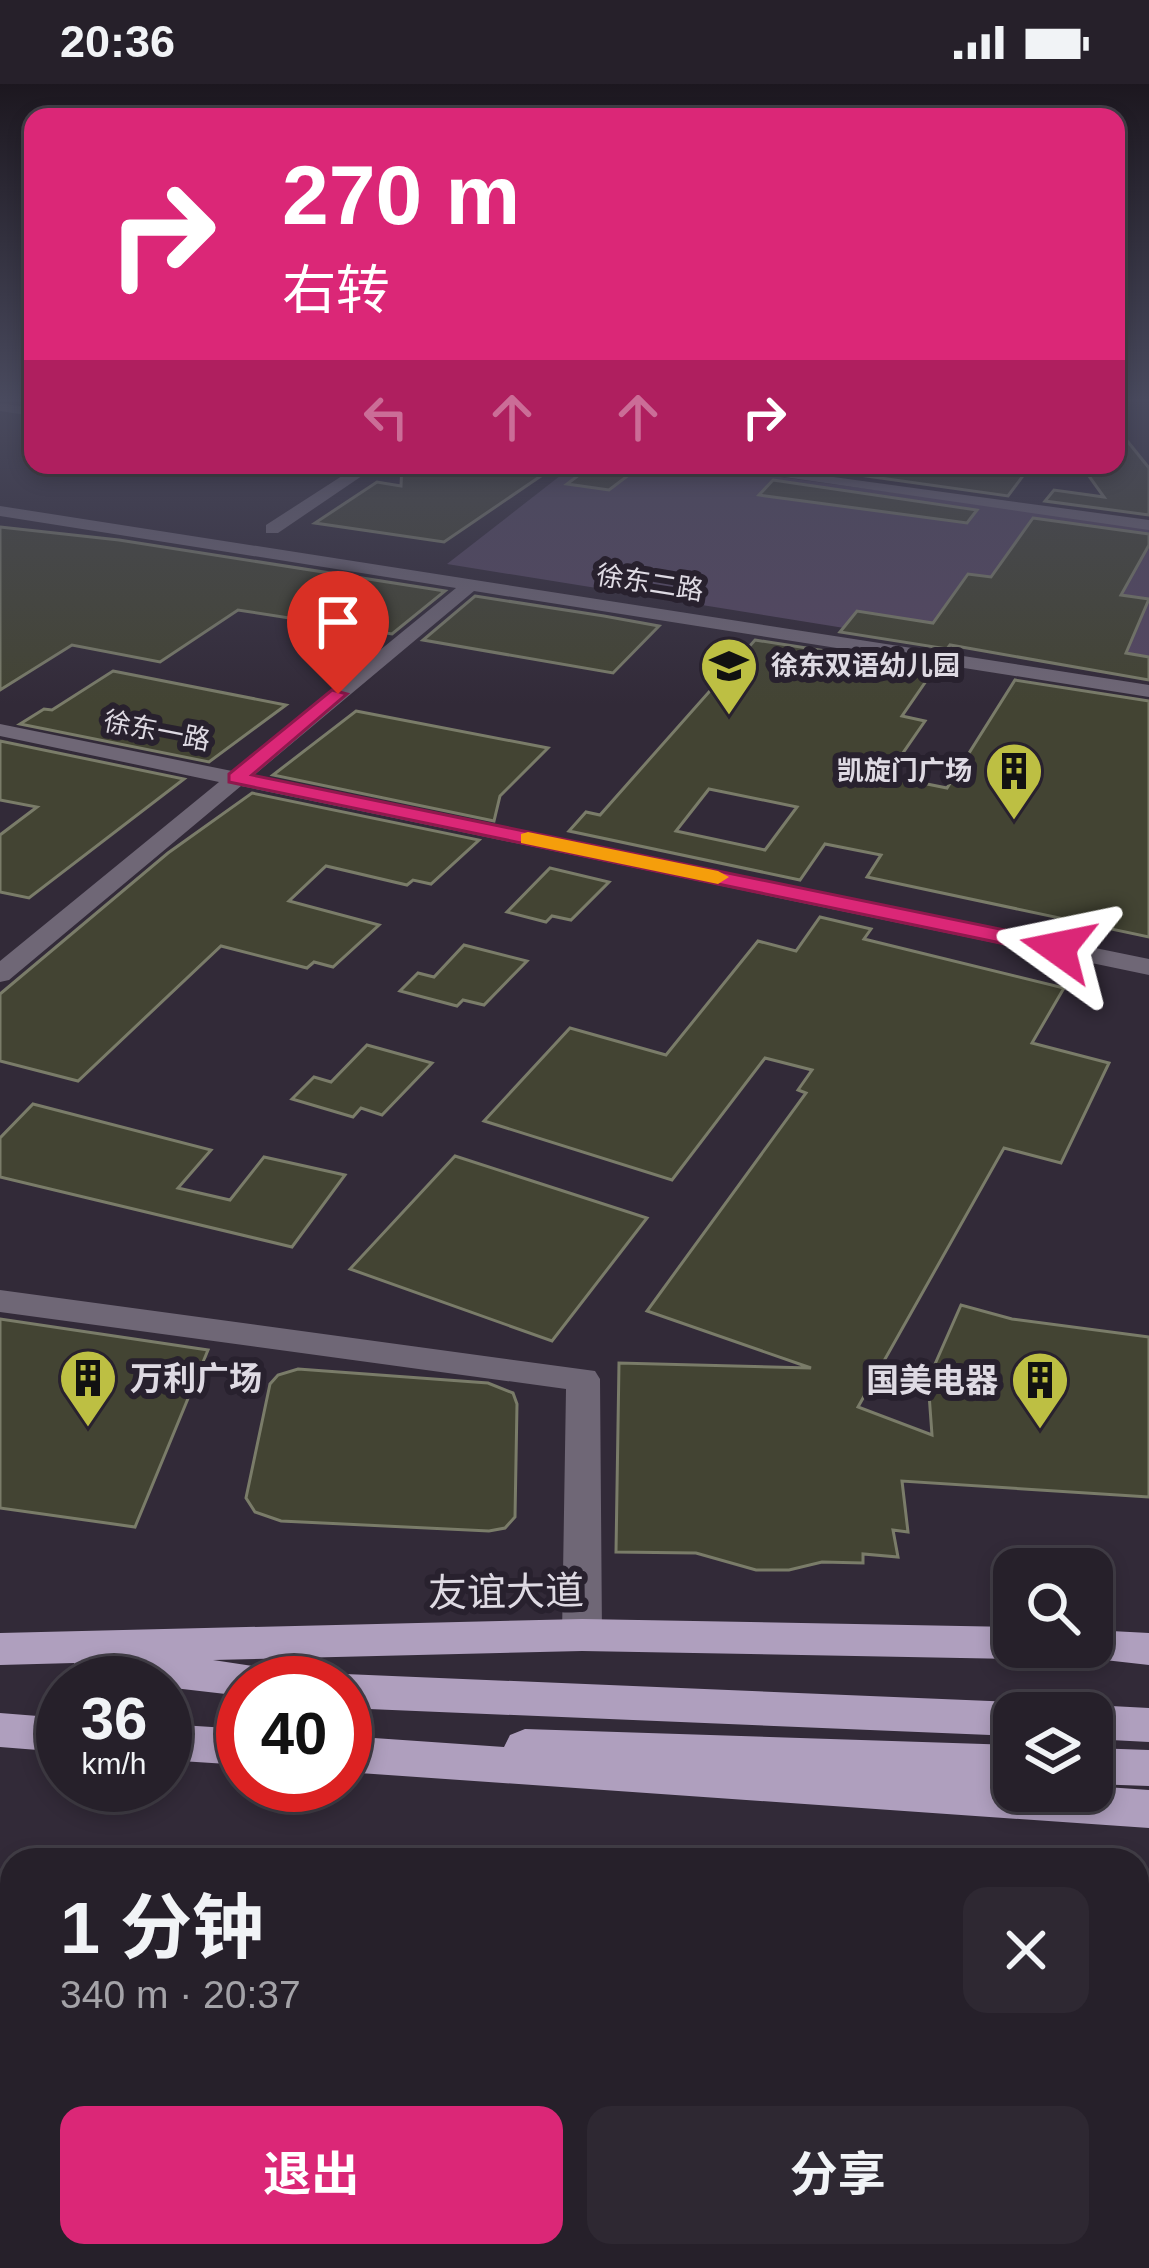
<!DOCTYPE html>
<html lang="zh">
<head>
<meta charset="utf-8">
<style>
  body { margin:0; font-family:Helvetica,"Noto Sans SC",sans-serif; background:#2e2832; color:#f1f3f6; height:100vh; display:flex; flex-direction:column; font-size:45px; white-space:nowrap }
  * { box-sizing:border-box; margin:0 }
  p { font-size:39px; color:#a4a3a8 }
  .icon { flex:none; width:66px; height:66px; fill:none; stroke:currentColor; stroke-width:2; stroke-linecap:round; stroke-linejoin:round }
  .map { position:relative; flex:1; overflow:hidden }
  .drawer { position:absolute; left:0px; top:1764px; width:1149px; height:420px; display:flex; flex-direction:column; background:#26202a; border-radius:36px 36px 0 0; box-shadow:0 6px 18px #0003,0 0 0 3px #423e47 }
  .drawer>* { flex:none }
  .top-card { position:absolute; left:24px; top:24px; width:1101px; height:366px; border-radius:24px; box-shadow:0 6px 18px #0003,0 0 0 3px #423e47; background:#db2777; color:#fff; overflow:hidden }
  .controls { position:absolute; left:993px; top:1464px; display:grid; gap:24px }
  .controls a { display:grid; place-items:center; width:120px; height:120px; border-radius:24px; background:#26202a; box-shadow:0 6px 18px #0003,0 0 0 3px #423e47; font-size:60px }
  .speed { position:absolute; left:36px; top:1572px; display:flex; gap:24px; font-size:60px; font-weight:700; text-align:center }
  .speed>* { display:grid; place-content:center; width:156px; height:156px; border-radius:50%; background:#26202a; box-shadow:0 6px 18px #0003,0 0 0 3px #423e47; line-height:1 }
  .speed small { font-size:30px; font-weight:400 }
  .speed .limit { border:18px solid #d22; background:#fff; color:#111 }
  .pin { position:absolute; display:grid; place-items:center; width:102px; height:102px; color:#fff; margin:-123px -51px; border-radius:50% 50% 50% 0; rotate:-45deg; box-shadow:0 0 12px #0007 }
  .pin .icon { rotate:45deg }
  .me { position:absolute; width:132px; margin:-66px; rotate:282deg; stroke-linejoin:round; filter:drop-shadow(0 0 9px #0008) }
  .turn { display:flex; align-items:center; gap:42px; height:252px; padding:0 60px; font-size:54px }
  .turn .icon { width:156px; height:156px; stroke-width:2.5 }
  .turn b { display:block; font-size:84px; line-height:102px }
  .lanes { display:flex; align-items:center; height:114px; padding:0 60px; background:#0003; justify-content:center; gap:60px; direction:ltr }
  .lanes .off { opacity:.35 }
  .round { display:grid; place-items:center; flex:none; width:126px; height:126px; border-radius:24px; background:#2e2832 }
  .head { display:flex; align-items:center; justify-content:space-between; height:204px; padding:0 60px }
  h1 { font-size:72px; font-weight:700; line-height:90px }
  .action { display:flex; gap:24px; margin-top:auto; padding:24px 60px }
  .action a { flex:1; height:138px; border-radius:24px; background:#db2777; color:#fff; font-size:48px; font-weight:700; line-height:138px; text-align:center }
  .action a+a { background:#2e2832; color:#f1f3f6 }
  .status { display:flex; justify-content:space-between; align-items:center; height:84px; padding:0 60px; background:#26202a; direction:ltr }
  .status svg { height:33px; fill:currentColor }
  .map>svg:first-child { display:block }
  .green { fill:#554761 }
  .building { fill:#434433; stroke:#7a7c69; stroke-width:3; fill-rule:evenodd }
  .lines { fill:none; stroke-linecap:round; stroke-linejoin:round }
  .minor { fill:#6f6776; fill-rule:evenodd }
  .major { fill:#af9fbe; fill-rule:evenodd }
  .route { fill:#db2777; stroke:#8e194d; stroke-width:3 }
  .slow { fill:#f59e0b }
  .labels { text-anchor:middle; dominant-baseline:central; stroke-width:12; stroke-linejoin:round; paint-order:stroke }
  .far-street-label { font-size:27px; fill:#dedae3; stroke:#28212e }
  .far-poi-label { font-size:27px; font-weight:bold; fill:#dedae3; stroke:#28212e; text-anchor:start }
  .poi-label { font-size:33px; font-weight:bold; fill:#dedae3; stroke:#28212e; text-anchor:start }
  .near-street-label { font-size:39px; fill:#dedae3; stroke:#28212e }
</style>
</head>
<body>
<div class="status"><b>20:36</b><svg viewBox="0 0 49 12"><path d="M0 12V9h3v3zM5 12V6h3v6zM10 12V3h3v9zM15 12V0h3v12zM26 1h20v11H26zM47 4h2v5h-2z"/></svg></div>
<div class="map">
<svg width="1149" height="2184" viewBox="0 0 1149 2184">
  <rect width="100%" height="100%" fill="#322a38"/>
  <polygon class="green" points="574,381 692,381 1149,443 1149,593 447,480"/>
  <g class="building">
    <polygon points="1116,343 1149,384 1149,431 1045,417 1054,406 1104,413 1081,381 1116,381"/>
    <polygon points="402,381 557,381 444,458 315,439 377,398 401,402"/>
    <polygon points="592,381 642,381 609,406 567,400"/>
    <polygon points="788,381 1031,381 1008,412"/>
    <polygon points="773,396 977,426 967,439 759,411"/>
    <polygon points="1033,434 1149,450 1149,461 1121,511 1149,515 1126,569 1149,573 1149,596 950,561 947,565 840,548 857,527 933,539 968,490 991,493"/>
    <polygon points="0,443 119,456 445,507 392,550 238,526 160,578 72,561 0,606"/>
    <polygon points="475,512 604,532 659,542 613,589 423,556"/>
    <path d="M 755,556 L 935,584 L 902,632 L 925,637 L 887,692 L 947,704 L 1015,596 L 1149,617 L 1149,853 L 867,793 L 881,771 L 825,760 L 800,796 L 569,747 L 586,728 L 600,731 ZM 709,705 L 797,723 L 765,766 L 676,747 Z"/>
    <polygon points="113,587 286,621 209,678 20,640 44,625 52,626"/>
    <polygon points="356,627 548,664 500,712 494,737 273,691"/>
    <polygon points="0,657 184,695 29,814 0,808 0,751 37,723 0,716"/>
    <polygon points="252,709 479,756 431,800 413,796 407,801 326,782 289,817 379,841 333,883 314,878 307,884 221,862 78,997 0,977 0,910 168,769"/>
    <polygon points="550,784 609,798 571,836 552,832 546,838 507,828"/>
    <polygon points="820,833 871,845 864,855 1064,904 1032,959 1109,979 1061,1079 1004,1064 858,1323 932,1351 928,1296 961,1221 1012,1235 1149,1253 1149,1413 902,1397 908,1448 893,1446 898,1473 863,1470 863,1479 822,1478 789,1486 756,1486 696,1469 616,1468 619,1279 811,1284 647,1227 806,1009 798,1006 812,986 765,974 672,1096 484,1037 570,944 666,971 758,857 796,867"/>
    <polygon points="464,861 527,877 484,921 463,916 457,922 400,907 418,889 434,893"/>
    <polygon points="367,961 432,979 382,1031 361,1024 353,1033 292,1015 314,993 331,998"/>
    <polygon points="33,1020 211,1066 178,1104 230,1116 264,1073 345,1091 292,1163 0,1093 0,1054"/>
    <polygon points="455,1072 647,1134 552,1257 350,1185"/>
    <polygon points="0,1235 208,1266 135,1443 0,1424"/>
    <polygon points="298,1285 488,1299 513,1309 517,1320 515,1433 505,1444 489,1447 281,1437 255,1428 246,1414 270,1300 278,1291"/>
  </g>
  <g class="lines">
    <g class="minor">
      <polygon points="0,319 33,324 33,332 0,327"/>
      <polygon points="359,381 378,381 278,449 266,449 266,441"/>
      <polygon points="702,381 745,381 1149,436 1149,446"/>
      <polygon points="0,422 1149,601 1149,613 474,507 253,692 1149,875 1149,891 241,702 9,896 0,898 0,877 219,698 0,652 0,640 232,687 456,504 0,432"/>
      <polygon points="0,1206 595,1287 600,1295 602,1551 596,1562 582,1567 568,1562 562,1551 566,1305 0,1228"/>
    </g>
    <g class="major">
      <polygon points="582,1535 1014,1543 1014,1563 1032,1563 1028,1570 1014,1575 582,1567 213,1576 287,1587 293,1599 243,1599 243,1612 165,1603 165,1599 127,1599 80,1590 74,1579 0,1581 0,1549"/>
      <polygon points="1092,1546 1149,1549 1149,1581 1078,1573 1073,1563 1092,1563"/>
      <polygon points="345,1590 1014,1618 1032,1629 1014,1629 1014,1652 345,1624 345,1599 329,1599"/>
      <polygon points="1092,1621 1149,1624 1149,1658 1092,1655 1092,1629 1076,1629"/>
      <polygon points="0,1629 63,1634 63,1668 0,1663"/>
      <polygon points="165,1640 243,1645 243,1681 165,1676"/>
      <polygon points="525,1645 1014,1661 1014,1697 1007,1697 1014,1697 1014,1707 1092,1707 1092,1702 1149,1706 1149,1744 345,1688 345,1652 504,1663 510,1651"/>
      <polygon points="1092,1664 1149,1666 1149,1702 1092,1700"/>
    </g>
  </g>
  <linearGradient id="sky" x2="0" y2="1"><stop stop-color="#1c171f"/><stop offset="0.51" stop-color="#494a5e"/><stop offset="1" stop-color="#494a5e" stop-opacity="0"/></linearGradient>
  <rect width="1149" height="620" fill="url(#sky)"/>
  <polygon class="route" points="332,606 347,610 252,691 1058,857 1069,864 1058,871 229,698 229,690"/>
  <polygon class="slow" points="528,748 718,787 729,793 718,800 521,759 521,750"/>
  <defs>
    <symbol id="school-pin" viewBox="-11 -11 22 30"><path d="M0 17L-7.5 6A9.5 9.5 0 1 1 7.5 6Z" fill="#bdbf43" stroke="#28212e"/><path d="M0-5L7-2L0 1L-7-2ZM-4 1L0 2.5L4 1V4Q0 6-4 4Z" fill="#111"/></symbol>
    <symbol id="building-pin" viewBox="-11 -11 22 30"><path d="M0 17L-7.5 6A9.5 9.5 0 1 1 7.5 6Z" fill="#bdbf43" stroke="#28212e"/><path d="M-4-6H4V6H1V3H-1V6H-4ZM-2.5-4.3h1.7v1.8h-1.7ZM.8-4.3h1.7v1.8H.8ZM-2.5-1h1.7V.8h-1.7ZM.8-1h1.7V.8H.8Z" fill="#111"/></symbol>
  </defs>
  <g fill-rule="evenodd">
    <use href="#school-pin" x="696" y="549" width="66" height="90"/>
    <use href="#building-pin" x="981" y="654" width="66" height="90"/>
    <use href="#building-pin" x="55" y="1261" width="66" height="90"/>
    <use href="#building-pin" x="1007" y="1263" width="66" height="90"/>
  </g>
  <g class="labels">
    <g class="far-street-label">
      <text transform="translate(650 499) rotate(9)">徐东二路</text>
      <text transform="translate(157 647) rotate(11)">徐东一路</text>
    </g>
    <g class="far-poi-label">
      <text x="771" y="582">徐东双语幼儿园</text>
      <text x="972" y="687" text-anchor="end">凯旋门广场</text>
    </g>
    <g class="poi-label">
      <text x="130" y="1294">万利广场</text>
      <text x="998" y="1296" text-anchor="end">国美电器</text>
    </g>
    <g class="near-street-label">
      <text transform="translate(506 1508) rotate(-1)">友谊大道</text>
    </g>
  </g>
</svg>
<div class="controls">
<a><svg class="icon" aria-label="search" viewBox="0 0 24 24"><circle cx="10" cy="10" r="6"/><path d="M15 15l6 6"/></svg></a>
<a><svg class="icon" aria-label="layers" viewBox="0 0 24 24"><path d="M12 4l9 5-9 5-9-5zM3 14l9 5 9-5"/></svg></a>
</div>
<div class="speed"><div>36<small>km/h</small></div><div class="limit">40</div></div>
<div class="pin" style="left:338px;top:610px;background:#d93025"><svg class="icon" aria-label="arrive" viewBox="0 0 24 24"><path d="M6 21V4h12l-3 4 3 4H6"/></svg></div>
<svg class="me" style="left:1058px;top:864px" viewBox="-20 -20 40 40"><path d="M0-17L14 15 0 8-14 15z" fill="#db2777" stroke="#fff" stroke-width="4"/></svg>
<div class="top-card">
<div class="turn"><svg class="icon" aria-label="right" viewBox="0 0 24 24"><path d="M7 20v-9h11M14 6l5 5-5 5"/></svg><div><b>270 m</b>右转</div></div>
<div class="lanes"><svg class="icon off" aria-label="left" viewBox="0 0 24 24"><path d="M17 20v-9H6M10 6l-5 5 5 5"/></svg><svg class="icon off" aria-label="ahead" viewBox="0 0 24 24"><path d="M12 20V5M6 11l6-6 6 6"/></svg><svg class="icon off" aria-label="ahead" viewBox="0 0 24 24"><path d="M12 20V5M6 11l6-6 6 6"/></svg><svg class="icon" aria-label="right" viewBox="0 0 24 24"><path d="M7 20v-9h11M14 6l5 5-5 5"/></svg></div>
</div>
<section class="drawer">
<div class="head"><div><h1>1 分钟</h1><p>340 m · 20:37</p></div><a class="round"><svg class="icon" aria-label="close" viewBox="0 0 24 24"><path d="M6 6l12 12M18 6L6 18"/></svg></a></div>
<div class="action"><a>退出</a><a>分享</a></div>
</section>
</div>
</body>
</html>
